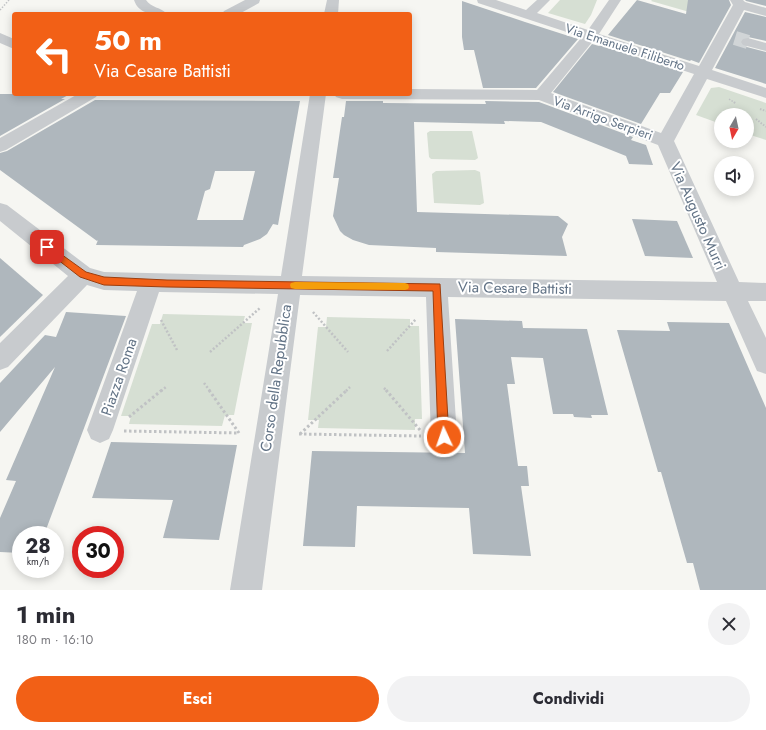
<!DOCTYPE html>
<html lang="it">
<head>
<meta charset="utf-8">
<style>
  body { margin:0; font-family:Jost,sans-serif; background:#f2f2f3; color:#2b2b33; height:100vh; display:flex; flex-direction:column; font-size:15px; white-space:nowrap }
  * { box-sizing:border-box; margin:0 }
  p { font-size:13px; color:#7c7c81 }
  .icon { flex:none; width:22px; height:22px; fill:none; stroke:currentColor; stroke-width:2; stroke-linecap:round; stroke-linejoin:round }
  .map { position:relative; height:590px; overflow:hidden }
  .drawer { display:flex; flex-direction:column; background:#fff; flex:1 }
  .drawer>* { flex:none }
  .banner { position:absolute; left:12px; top:12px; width:400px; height:84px; border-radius:4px; box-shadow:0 2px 10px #0003; background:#f26016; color:#fff; overflow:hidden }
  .needle { width:26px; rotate:189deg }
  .buttons { position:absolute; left:714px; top:108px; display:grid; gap:8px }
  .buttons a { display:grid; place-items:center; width:40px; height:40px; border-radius:50%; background:#fff; box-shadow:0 2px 10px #0003; font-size:20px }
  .speed { position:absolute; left:12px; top:526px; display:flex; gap:8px; font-size:20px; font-weight:700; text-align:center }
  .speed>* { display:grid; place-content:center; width:52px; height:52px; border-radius:50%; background:#fff; box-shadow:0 2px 10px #0003; line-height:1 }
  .speed small { font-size:10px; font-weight:400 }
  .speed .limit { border:6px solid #d22; background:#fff; color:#111 }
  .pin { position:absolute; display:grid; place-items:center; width:34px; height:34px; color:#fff; margin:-17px; border-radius:8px; box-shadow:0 2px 6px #0006 }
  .me { position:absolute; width:44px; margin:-22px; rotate:357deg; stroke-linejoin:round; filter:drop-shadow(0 0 3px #0008) }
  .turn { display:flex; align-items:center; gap:14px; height:84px; padding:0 16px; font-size:18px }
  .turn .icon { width:52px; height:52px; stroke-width:2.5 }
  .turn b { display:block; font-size:28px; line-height:34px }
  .round { display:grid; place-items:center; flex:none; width:42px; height:42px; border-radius:21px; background:#f2f2f3 }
  .head { display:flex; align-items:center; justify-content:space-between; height:68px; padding:0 16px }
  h1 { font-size:24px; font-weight:700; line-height:30px }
  .cta { display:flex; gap:8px; margin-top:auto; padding:8px 16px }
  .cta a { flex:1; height:46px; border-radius:24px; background:#f26016; color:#fff; font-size:16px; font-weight:700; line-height:46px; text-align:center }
  .cta a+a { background:#f2f2f3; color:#2b2b33 }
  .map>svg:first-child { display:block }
  .green { fill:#d6dfd3 }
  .building { fill:#afb7bd; fill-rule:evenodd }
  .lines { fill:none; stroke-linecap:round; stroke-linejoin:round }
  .minor-tunnel { stroke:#d1d5d7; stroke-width:14; stroke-dasharray:14 7; stroke-linecap:butt }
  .path-far3 { stroke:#c0c2c4; stroke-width:1.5; stroke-dasharray:1.5 1.5; stroke-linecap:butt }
  .path-far2 { stroke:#c0c2c4; stroke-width:2; stroke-dasharray:1.5 1.5; stroke-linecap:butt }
  .path-far1 { stroke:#c0c2c4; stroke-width:2.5; stroke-dasharray:2 2; stroke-linecap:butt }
  .path { stroke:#c0c2c4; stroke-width:3; stroke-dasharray:2.5 2.5; stroke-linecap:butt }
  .minor { fill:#c8cbce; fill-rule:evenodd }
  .route { fill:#f26016; stroke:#9d3e0e }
  .slow { fill:#f59e0b }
  .labels { text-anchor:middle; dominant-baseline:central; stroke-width:4; stroke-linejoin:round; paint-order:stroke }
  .far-street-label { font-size:13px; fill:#627386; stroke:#fff }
  .street-label { font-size:15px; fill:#627386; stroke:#fff }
</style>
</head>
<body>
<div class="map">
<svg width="766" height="590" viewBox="0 0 766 590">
  <rect width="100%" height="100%" fill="#f6f6f2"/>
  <g class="green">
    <polygon points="560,0 597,0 591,15 585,24 548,13"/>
    <polygon points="652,0 724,0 714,19 651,1"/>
    <polygon points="719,87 766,103 766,140 747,134 747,115 721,115 721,124 696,115 711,88"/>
    <polygon points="430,131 472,131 478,158 475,160 431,159 429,157 427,133"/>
    <polygon points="436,171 475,170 480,172 484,203 480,205 434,203 432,174"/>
    <polygon points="163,314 245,316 243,323 252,323 234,415 225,415 222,426 129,424 131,416 121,416 152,324 160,324"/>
    <polygon points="327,317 410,319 410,326 419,326 422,419 415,419 415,430 318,428 319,420 308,420 318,327 326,327"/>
  </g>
  <g class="building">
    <polygon points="637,0 686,14 688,0 729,0 731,5 699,63 691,60 690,61 608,35"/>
    <polygon points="745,0 766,0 766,6 746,1"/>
    <polygon points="462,1 525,22 578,39 536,88 483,88 474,50 464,50 462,37"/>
    <polygon points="745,12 766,17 766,41 748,37 743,38 740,41 743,46 766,52 766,84 715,68"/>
    <polygon points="592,44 599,46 600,45 683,72 670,93 660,93 641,124 553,92"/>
    <polygon points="0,94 70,94 61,99 65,99 0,136"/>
    <path d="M 95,100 L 300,101 L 278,225 L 273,224 L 267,234 L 260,239 L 244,245 L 243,247 L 96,245 L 98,240 L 97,241 L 0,170 L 0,153 L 7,151 ZM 215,171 L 255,171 L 243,220 L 197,220 L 205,191 L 210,189 Z"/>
    <polygon points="346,101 383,101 383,103 486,104 485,101 539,102 633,137 631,140 646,145 653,165 629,164 626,156 541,122 504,121 505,124 414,122 417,212 558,216 568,224 562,237 567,256 436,252 436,248 369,245 353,240 344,235 340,231 333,216 339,178 333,178 342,117 344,117"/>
    <polygon points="632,219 677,221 693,258 645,256"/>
    <polygon points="0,258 43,295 0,337"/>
    <polygon points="66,312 126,316 44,535 21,535 21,553 0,552 0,518 16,481 6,480 55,367 0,432 0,383 45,335 56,337"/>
    <polygon points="455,319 522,321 523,328 587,329 608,415 591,415 592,418 574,417 573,414 553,414 543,358 511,357 515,384 507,384 518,466 527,466 529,486 521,486 531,556 473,554 469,508 357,506 355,547 303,546 312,451 465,453"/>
    <polygon points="667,322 729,323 766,408 766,590 700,590 693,563 687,563 661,472 658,472 617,330 670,331"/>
    <polygon points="111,442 237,445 219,540 163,538 173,500 92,498"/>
  </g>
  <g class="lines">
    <polyline class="minor-tunnel" points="735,38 748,42"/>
    <g class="path-far3">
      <polyline points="0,10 9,0"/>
      <polyline points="729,99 735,103"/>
    </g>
    <g class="path-far2">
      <polyline points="734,102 735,103"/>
      <polyline points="760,109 766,111"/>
      <polyline points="756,119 766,127"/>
    </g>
    <g class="path-far1">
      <polyline points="313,312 348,352"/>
      <polyline points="161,320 177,350"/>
      <polyline points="387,351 416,319"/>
      <polyline points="210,352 260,308"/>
      <polyline points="204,383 210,391"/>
      <polyline points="384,388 387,391"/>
      <polyline points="161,391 166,387"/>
      <polyline points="346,391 350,387"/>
    </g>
    <g class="path">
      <polyline points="209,390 239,433"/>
      <polyline points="386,390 420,430"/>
      <polyline points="129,417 162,390"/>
      <polyline points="124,431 239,433"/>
      <polyline points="299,434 421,436"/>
      <polyline points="300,434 347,390"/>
    </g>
    <g class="minor">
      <path d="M 134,0 L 146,0 C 151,8 161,7 167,14 C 153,14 139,15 134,0 Z"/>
      <polygon points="245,0 260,0 259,3 239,14 222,14 224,11"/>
      <polygon points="327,0 339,0 338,14 324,14"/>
      <path d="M 477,0 L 496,0 L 526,10 L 537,0 L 550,0 L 537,13 L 588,30 L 609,0 L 621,0 L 599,34 L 699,66 L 733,5 L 730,0 L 743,0 L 745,2 L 766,8 L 766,16 L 744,10 L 712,70 L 766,88 L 766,98 L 707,79 L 674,141 L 739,282 L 766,283 L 766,301 L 748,301 L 766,338 L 766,374 L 757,371 L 726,301 L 448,297 L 457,437 L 453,446 L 444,450 L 435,446 L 431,437 L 426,297 L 300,295 L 262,590 L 230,590 L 278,294 L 159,292 L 113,430 L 109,439 L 100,443 L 91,439 L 87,430 L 137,291 L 104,290 L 87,285 L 8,367 L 0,370 L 0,343 L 68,276 L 0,221 L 0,203 L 7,205 L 90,268 L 104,272 L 281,276 L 310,94 L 326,94 L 302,276 L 717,282 L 658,145 L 539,100 L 342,99 L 336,97 L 334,94 L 410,94 L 410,89 L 537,90 L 582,37 L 478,3 ZM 593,41 L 694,74 L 661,133 L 551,93 Z"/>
      <polygon points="0,33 14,39 14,49 0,43"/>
      <polygon points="748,38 766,43 766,51 743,45 741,42 743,39"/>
      <polygon points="78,94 98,94 96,97 6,150 0,152 0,138"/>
    </g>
  </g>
  <polygon class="route" points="47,244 86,272 104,277 167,280 440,284 449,437 447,441 444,442 440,441 438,437 433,291 167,287 104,285 80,277 44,249 43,247 44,245"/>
  <polygon class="slow" points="295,282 405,283 408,284 409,287 408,289 405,290 295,289 291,288 290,285 291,283"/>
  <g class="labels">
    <g class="far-street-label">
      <text transform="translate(625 47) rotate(18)">Via Emanuele Filiberto</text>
      <text transform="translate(603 118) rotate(20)">Via Arrigo Serpieri</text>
    </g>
    <g class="street-label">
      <text transform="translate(698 216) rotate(66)">Via Augusto Murri</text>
      <text transform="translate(515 288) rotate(1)">Via Cesare Battisti</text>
      <text transform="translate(119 377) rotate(-71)">Piazza Roma</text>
      <text transform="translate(276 378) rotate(-82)">Corso della Repubblica</text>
    </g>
  </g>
</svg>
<div class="buttons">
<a><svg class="needle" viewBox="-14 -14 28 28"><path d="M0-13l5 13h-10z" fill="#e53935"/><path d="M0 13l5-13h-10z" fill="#7c7c81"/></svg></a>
<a><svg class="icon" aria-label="sound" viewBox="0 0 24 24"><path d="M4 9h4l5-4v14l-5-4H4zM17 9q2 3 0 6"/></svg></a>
</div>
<div class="speed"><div>28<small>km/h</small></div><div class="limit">30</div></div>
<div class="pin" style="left:47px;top:247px;background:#d93025"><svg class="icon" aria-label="arrive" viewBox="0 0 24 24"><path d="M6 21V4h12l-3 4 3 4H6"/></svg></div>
<svg class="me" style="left:444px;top:437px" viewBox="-20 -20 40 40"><circle r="17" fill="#f26016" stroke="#fff" stroke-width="3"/><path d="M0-11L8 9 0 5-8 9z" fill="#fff"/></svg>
<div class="banner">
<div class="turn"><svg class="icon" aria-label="left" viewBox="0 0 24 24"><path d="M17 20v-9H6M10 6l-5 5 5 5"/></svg><div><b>50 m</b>Via Cesare Battisti</div></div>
</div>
</div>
<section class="drawer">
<div class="head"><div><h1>1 min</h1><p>180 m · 16:10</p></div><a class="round"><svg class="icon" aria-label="close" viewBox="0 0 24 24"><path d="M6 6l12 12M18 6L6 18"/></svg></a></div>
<div class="cta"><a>Esci</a><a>Condividi</a></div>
</section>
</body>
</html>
